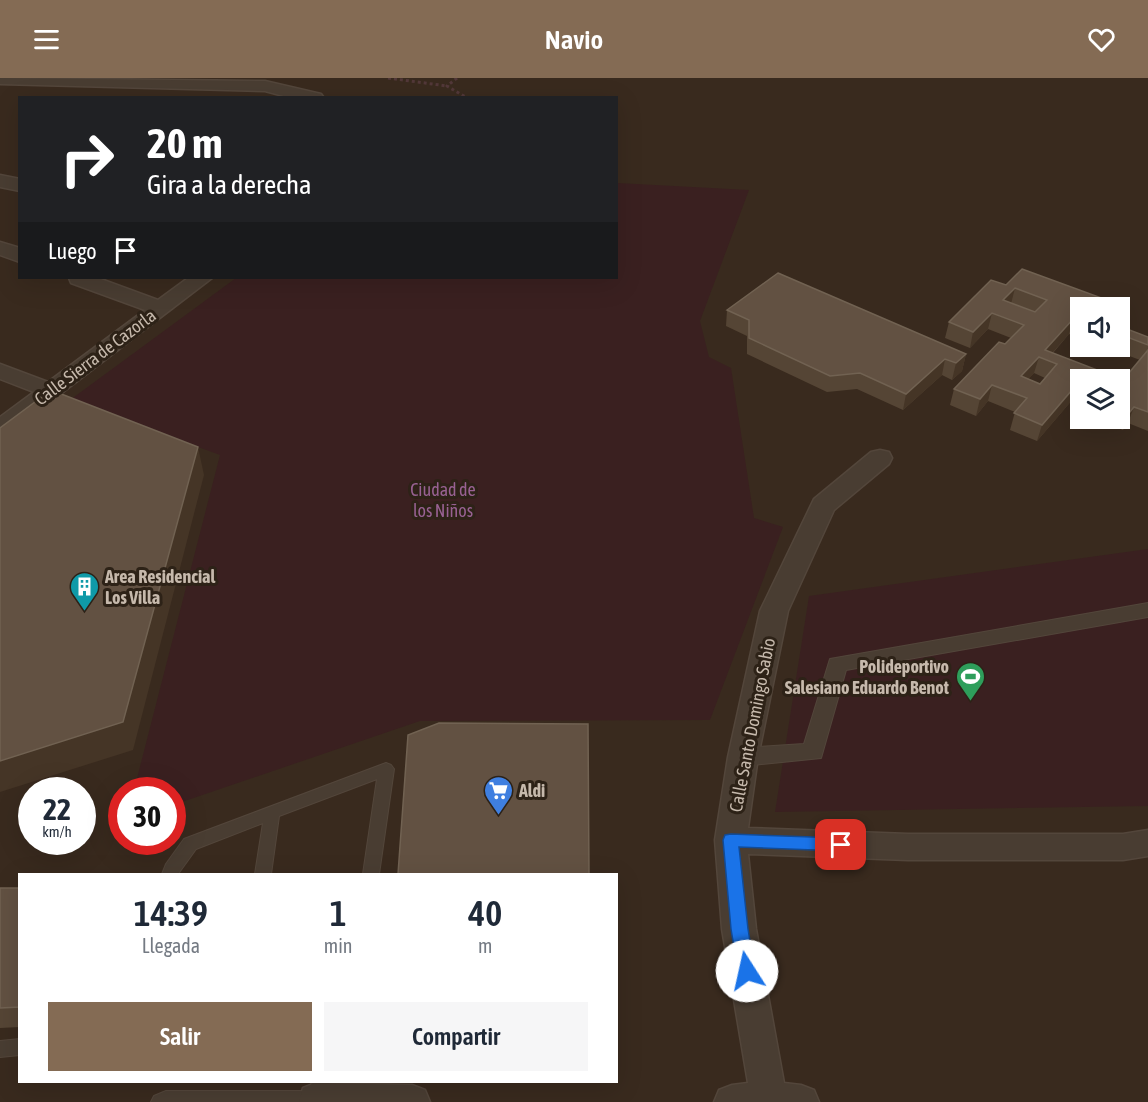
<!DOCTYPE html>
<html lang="es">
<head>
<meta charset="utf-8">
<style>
  body { margin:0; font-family:"Asap Condensed",sans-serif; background:#f6f6f7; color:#1f2937; height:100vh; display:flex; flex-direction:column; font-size:22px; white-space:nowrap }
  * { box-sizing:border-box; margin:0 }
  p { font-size:20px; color:#747a83 }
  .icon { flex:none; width:33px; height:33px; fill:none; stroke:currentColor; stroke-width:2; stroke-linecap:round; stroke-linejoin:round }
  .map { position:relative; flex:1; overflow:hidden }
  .panel { position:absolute; left:18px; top:795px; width:600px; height:210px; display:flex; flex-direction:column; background:#fff; border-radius:0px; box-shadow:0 6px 24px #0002 }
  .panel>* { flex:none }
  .top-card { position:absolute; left:18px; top:18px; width:600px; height:183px; border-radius:0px; box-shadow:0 6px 24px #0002; background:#202124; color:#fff; overflow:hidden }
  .controls { position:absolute; left:1070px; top:219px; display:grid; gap:12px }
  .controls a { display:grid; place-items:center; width:60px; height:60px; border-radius:0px; background:#fff; box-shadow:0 6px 24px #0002; font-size:30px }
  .speed { position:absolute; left:18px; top:699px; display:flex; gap:12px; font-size:30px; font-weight:700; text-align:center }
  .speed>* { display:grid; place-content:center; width:78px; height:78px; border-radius:50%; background:#fff; box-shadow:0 6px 24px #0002; line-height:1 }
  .speed small { font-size:15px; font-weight:400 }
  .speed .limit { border:9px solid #d22; background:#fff; color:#111 }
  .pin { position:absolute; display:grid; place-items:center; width:51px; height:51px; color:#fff; margin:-26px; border-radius:12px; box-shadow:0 3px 9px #0006 }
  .me { position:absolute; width:66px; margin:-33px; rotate:350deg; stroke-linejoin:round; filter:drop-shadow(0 0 4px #0008) }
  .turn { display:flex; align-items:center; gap:21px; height:126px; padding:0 30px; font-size:27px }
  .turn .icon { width:78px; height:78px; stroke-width:2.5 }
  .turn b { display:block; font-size:42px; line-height:51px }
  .then { display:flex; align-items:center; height:57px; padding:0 30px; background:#0003; gap:12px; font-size:22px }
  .eta { display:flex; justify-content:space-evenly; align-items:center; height:102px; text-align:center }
  .eta b { font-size:36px; font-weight:600; line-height:42px }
  .action { display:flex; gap:12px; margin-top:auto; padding:12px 30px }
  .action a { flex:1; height:69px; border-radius:0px; background:#846b54; color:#fff; font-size:24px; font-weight:600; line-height:69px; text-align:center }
  .action a+a { background:#f6f6f7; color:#1f2937 }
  header { display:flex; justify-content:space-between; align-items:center; height:78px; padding:0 30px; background:#846b54; color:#fff; font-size:27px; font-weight:600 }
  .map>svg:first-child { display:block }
  .green { fill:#3a2020 }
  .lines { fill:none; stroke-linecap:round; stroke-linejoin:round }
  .service-casing { stroke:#53463b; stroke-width:2 }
  .pedestrian-casing { stroke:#53463b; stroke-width:2 }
  .minor-casing { stroke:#53463b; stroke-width:3 }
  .path { stroke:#523839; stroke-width:3; stroke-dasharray:3 3; stroke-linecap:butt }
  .service { fill:#493d32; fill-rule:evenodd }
  .pedestrian { fill:#493d32; fill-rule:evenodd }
  .minor { fill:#493d32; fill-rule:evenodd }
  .wall { fill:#554535; fill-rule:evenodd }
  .shaded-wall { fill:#453526 }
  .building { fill:#625142; stroke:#716252; stroke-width:1.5; fill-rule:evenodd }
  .route { fill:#1a73e8; stroke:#114b97; stroke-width:1.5 }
  .labels { text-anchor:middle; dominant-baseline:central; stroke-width:6; stroke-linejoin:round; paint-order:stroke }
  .street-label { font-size:18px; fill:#c6b9ac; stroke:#2d2217 }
  .park-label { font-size:18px; fill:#986192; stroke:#2d2217 }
  .poi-label { font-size:18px; font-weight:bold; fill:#c6b9ac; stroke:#2d2217; text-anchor:start }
</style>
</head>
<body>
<header><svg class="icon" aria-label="menu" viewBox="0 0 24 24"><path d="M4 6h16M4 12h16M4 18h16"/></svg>Navio<svg class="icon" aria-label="heart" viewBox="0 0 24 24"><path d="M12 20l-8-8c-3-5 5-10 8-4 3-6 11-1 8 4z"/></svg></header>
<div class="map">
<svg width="1148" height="1024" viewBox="0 0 1148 1024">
  <rect width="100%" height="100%" fill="#392a1e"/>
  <g class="green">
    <polygon points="617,105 749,112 700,243 709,279 731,290 754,440 783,449 710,642 420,643 173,727 172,712 134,712 220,377 70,322 236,200 616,200"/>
    <polygon points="1148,471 1148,728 775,734 809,518"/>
  </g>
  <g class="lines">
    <defs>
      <g id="service">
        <polygon points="386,685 391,687 394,691 379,796 363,796 377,701 279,738 271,796 255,796 263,745 196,771 178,796 162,796 166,786 184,761"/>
        <polygon points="20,961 20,977 0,979 0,963"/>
        <polygon points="312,1004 330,1004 324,1024 151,1024 154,1018 166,1013 309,1013"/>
      </g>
      <polygon id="pedestrian" points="1148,525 1148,539 846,592 821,680 743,688 735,685 732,679 735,673 743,670 804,666 830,581"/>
      <g id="minor">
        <polygon points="0,0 265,3 321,16 324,20 291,20 265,13 0,6"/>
        <polygon points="0,97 20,101 20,113 0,109"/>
        <polygon points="0,164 20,170 20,184 0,177"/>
        <polygon points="69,200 98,200 158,222 188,200 212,200 8,356 0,359 0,339 34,314 0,301 0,286 48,304 145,232 71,205"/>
        <polygon points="880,372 889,374 892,380 889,386 834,432 788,533 758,679 748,750 908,756 1123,756 1148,752 1148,778 1123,782 908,782 748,776 756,851 784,1005 801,1007 814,1012 819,1024 714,1024 719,1012 732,1007 748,1005 722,851 715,762 728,679 760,533 814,421 871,374"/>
        <polygon points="316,1005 412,1007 425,1012 430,1024 299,1024 303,1010"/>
      </g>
    </defs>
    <use href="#service" class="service-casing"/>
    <use href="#pedestrian" class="pedestrian-casing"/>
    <use href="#minor" class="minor-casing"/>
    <g class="path">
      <polyline points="388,0 447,8"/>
      <polyline points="457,0 447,8 467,20"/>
    </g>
    <use href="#service" class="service"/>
    <use href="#pedestrian" class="pedestrian"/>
    <use href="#minor" class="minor"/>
  </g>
  <g class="wall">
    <path d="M 1006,207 L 1118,226 L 1117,230 L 1080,230 L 1080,260 L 1069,256 L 1053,275 L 1123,302 L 1140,282 L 1103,268 L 1119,268 L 1119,248 L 1148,259 L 1148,353 L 1128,345 L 1123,352 L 1098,342 L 1099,340 L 1119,340 L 1119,302 L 1080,302 L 1080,324 L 1073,321 L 1037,363 L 1010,352 L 1015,334 L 988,323 L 976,338 L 950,327 L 954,311 L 1005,266 L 1011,260 L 988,251 L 970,270 L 945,260 L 949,244 ZM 1034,295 L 1045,300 L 1040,306 L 1028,301 Z"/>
    <polygon points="727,232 966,276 962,293 952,302 942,297 903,332 857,311 827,314 747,276 747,258 726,248"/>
    <polygon points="0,810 20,810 20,949 0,950"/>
  </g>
  <g class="shaded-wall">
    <polygon points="1015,210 1011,226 999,239 1003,222"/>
    <polygon points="992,235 988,251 970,270 973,254"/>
    <polygon points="1074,240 1069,256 1046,282 1045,272"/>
    <polygon points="966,276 962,293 952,302 956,285"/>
    <polygon points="1039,279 1034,295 1016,315 1021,298"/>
    <polygon points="945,281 942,297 903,332 906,316"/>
    <polygon points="1078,305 1073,321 1037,363 1042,347"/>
    <polygon points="992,307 988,323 976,338 980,321"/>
    <polygon points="1134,329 1128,345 1123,352 1129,335"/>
    <polygon points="198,369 204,397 133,672 0,714 0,683"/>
  </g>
  <g class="building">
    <path d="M 1022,191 L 1118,226 L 1115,230 L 1080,230 L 1080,242 L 1074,240 L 1045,272 L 1123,302 L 1148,272 L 1148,334 L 1134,329 L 1129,335 L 1119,331 L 1119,302 L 1080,302 L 1080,306 L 1078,305 L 1042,347 L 1014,335 L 1027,320 L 992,307 L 980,321 L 954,311 L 999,264 L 1005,266 L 1024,247 L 992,235 L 973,254 L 949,244 L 991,202 L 1006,207 ZM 1015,210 L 1047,222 L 1035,234 L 1003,222 ZM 1039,279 L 1057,286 L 1040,306 L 1021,298 Z"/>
    <polygon points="778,195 966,276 956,285 945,281 906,316 860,295 830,298 749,260 749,242 727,232"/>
    <polygon points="1119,248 1148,259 1148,267 1119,256"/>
    <polygon points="51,312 198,369 123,644 0,683 0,350"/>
    <polygon points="439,645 588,646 589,796 398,796 408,657"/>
    <polygon points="0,810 20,810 20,929 0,930"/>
  </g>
  <polygon class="route" points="731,756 841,760 847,762 849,767 847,771 841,773 739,769 748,851 755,893 753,899 747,901 741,899 738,893 731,851 723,762 725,757"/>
  <defs>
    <symbol id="building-pin" viewBox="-11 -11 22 30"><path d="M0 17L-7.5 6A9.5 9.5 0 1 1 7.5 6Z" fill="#0f9aa8" stroke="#2d2217"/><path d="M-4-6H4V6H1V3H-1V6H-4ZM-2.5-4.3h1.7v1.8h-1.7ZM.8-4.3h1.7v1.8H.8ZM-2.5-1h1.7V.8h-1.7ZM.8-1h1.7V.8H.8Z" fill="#fff"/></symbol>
    <symbol id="stadium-pin" viewBox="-11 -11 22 30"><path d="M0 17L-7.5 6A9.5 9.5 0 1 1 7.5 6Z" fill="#2e9e5b" stroke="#2d2217"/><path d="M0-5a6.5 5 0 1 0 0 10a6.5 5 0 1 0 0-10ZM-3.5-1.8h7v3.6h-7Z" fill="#fff"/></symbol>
    <symbol id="supermarket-pin" viewBox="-11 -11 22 30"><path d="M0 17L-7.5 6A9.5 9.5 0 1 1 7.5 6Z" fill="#3f7fe0" stroke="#2d2217"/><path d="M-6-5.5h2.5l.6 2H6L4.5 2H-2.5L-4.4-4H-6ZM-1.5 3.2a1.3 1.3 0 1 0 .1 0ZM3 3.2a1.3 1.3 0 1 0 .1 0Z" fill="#fff"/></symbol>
  </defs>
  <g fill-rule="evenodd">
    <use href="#building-pin" x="68" y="492" width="33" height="45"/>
    <use href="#stadium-pin" x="954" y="582" width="33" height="45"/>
    <use href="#supermarket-pin" x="482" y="696" width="33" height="45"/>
  </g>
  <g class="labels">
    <g class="street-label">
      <text transform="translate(95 279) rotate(-37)">Calle Sierra de Cazorla</text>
      <text transform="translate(752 647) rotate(-79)">Calle Santo Domingo Sabio</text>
    </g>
    <g class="park-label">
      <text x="443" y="411">Ciudad de<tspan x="443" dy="21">los Niños</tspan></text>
    </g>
    <g class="poi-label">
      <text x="105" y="498">Area Residencial<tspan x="105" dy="21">Los Villa</tspan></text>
      <text x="949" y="588" text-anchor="end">Polideportivo<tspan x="949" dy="21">Salesiano Eduardo Benot</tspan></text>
      <text x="519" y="712">Aldi</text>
    </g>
  </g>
</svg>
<div class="controls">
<a><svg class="icon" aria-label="sound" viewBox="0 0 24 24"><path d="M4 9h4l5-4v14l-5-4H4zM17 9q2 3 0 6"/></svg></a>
<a><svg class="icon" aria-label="layers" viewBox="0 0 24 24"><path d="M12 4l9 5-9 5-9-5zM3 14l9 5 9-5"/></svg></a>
</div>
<div class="speed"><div>22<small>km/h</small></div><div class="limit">30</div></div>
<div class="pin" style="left:841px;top:767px;background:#d93025"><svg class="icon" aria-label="arrive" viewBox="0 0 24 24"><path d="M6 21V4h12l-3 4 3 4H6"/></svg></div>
<svg class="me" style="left:747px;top:893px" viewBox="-20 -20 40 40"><circle r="19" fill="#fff"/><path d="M0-13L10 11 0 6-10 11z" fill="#1a73e8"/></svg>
<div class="top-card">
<div class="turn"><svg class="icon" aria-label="right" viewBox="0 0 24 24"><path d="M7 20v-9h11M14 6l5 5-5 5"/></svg><div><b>20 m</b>Gira a la derecha</div></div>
<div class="then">Luego<svg class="icon" aria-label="arrive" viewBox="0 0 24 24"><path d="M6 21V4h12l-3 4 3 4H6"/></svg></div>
</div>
<section class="panel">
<div class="eta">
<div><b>14:39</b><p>Llegada</p></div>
<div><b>1</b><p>min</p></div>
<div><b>40</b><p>m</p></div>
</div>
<div class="action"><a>Salir</a><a>Compartir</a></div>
</section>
</div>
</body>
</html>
